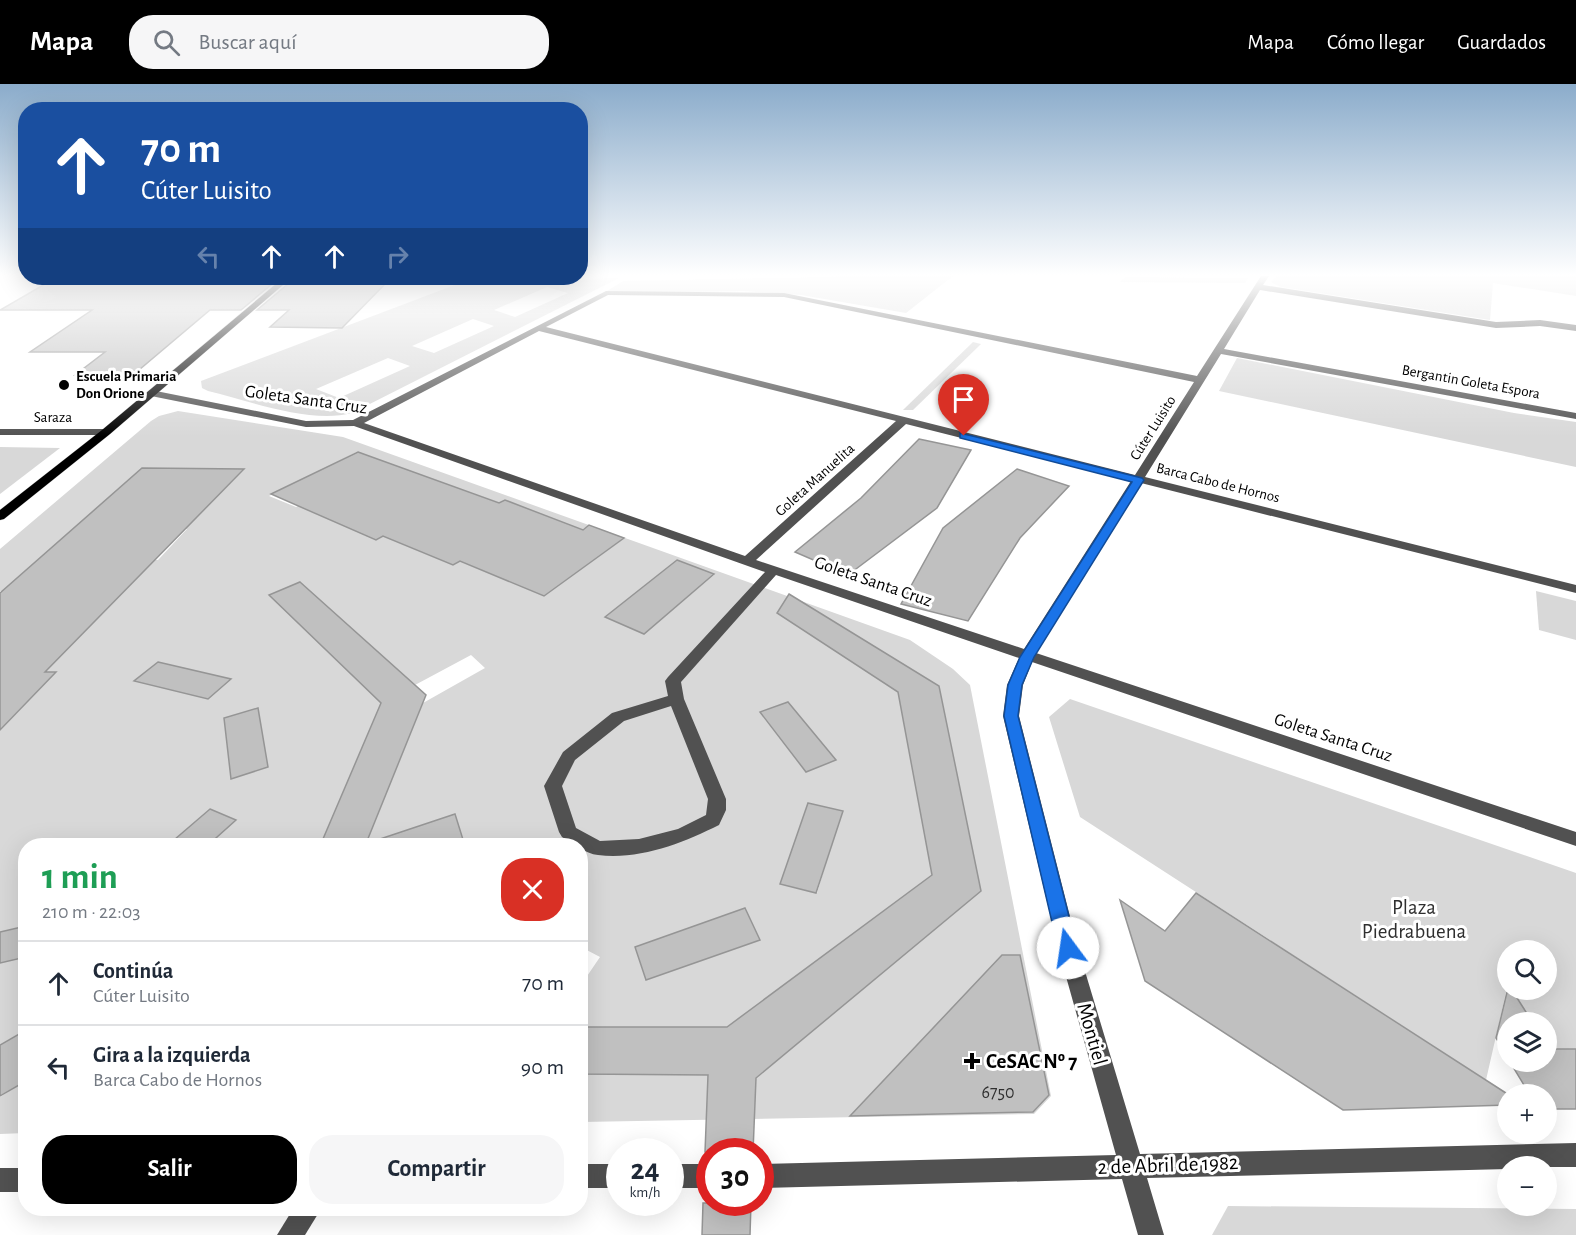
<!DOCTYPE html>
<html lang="es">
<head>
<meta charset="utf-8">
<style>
  body { margin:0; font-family:"Alegreya Sans",sans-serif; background:#f6f6f7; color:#1f2937; height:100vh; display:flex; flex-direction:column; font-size:22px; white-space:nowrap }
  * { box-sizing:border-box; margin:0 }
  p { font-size:20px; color:#747a83 }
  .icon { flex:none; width:33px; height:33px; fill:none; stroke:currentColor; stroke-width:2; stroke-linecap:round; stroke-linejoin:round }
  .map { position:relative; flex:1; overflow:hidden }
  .sheet { position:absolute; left:18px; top:754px; width:570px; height:378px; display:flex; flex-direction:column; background:#fff; border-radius:24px; box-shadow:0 6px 24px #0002 }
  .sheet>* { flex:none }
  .hud { position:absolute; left:18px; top:18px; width:570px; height:183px; border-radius:24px; box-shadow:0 6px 24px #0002; background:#1a4fa0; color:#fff; overflow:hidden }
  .tools { position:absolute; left:1497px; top:856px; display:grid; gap:12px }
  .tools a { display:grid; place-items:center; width:60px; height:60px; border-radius:50%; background:#fff; box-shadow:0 6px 24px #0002; font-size:30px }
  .speed { position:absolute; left:606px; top:1054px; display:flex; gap:12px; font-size:30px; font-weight:700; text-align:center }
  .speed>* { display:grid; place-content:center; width:78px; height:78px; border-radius:50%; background:#fff; box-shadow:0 6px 24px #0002; line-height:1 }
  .speed small { font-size:15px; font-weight:400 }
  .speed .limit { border:9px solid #d22; background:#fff; color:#111 }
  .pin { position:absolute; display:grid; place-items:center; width:51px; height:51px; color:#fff; margin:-62px -26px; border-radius:50% 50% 50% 0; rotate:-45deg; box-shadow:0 0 6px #0007 }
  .pin .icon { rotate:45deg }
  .me { position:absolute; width:66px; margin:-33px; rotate:346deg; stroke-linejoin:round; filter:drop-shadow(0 0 4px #0008) }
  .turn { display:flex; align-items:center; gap:21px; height:126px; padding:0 24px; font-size:27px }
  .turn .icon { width:78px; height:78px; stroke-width:2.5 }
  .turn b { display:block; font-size:42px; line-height:51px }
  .lanes { display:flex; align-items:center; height:57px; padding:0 24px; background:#0003; justify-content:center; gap:30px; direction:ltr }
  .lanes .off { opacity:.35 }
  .round { display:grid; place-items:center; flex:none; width:63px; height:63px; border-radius:24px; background:#f6f6f7 }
  .overview { display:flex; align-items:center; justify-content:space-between; height:102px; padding:0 24px }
  h1 { font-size:36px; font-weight:600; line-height:45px; color:#1e9e55 }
  .button { display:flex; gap:12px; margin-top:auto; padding:12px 24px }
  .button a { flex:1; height:69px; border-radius:24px; background:#000; color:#fff; font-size:24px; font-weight:600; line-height:69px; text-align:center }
  .button a+a { background:#f6f6f7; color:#1f2937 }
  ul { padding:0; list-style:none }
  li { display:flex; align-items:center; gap:18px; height:84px; padding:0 24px; border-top:2px solid #e0e1e3 }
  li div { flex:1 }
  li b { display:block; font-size:22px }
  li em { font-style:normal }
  header { display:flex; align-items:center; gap:36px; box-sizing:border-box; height:84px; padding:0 30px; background:#000; color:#fff }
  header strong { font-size:28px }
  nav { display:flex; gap:33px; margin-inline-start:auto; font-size:21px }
  .search { width:420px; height:54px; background:#f6f6f7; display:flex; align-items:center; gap:15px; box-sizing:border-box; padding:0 21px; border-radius:24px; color:#747a83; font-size:22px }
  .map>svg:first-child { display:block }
  .green { fill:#d8d8d8; fill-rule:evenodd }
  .building { fill:#c0c0c0; stroke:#959595; stroke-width:1.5 }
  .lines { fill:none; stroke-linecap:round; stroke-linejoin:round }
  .major-casing { stroke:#dbdbdb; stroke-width:1 }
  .minor { fill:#515151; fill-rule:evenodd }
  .major { fill:#000; fill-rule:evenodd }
  .route { fill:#1a73e8; stroke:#114b97; stroke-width:1.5 }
  .poi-dot { fill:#000; stroke:#fff; stroke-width:2 }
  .labels { text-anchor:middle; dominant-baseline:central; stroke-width:6; stroke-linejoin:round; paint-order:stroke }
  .far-poi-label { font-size:15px; font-weight:bold; fill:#000; stroke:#fff; text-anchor:start }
  .far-street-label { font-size:15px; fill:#000; stroke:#fff }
  .street-label { font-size:18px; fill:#000; stroke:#fff }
  .near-number-label { font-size:18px; fill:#303030 }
  .near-park-label { font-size:21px; fill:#2f2f2f; stroke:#fff }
  .near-street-label { font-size:21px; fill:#000; stroke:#fff }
  .near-poi-label { font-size:21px; font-weight:bold; fill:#000; stroke:#fff; text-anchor:start }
</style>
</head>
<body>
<header>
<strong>Mapa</strong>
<div class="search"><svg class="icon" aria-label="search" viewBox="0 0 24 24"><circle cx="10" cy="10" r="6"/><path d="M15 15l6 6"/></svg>Buscar aquí</div>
<nav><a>Mapa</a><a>Cómo llegar</a><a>Guardados</a></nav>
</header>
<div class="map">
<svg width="1576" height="1151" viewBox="0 0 1576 1151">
  <rect width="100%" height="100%" fill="#fff"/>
  <g class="green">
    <polygon points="869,192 953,192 906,229 801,211 744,207 611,209 607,207 623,197"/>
    <polygon points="1277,192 1576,192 1576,212 1493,199 1490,236 1281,203 1271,198"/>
    <polygon points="1125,193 1248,194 1245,199 1120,198"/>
    <path d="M 619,194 L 352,329 C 310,340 250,317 208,307 L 202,304 L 201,297 L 460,199 ZM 547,203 L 568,209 L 515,233 L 494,226 ZM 473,235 L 494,242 L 434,269 L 412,262 ZM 388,274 L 410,282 L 339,314 L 316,305 Z"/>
    <polygon points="973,258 981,260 913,326 903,326"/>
    <polygon points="1237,274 1514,329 1576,338 1576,383 1219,307"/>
    <path d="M 178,327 L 343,353 L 910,556 L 953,585 L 970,601 L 1051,1012 L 1034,1030 L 581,1038 L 581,990 L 760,991 L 981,807 L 939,602 L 816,527 L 795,541 L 898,608 L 932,791 L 727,943 L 581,943 L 581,901 L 600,873 L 581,863 L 580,762 L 365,762 L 423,619 L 485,584 L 471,571 L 415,601 L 300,498 L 270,511 L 381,619 L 320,762 L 207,762 L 236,736 L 210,725 L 167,762 L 26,762 L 25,842 L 0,848 L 0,633 L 12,634 L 55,589 L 0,586 L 121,510 L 0,507 L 0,465 L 151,337 L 159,332 ZM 357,368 L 384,378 L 296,423 L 269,412 ZM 142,384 L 243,385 L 244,386 L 224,406 L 120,404 ZM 433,395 L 462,407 L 377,456 L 347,443 ZM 505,416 L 536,428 L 453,481 L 421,468 ZM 589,441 L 623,455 L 544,512 L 508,497 ZM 78,442 L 187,445 L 158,476 L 44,472 ZM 677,476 L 714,491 L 644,550 L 605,533 ZM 230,595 L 208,615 L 135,597 ZM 788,618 L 835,675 L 806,687 L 760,628 ZM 258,624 L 268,683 L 231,695 L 224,634 ZM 808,719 L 842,727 L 817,809 L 780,800 ZM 745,825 L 760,856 L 646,896 L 635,863 ZM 1020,871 L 1049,1011 L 1033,1028 L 852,1032 Z"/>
    <polygon points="0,363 60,364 0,410"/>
    <polygon points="1536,507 1576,517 1576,556 1539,546"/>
    <polygon points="1070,615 1576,789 1576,965 1550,965 1547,959 1546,939 1533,939 1512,906 1546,906 1546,867 1508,867 1507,904 1486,996 1080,733 1049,633"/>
    <polygon points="25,873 25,946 0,961 0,879"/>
    <polygon points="25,997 25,1049 0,1050 0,1013"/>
    <polygon points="1228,1122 1576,1125 1576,1151 1212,1151"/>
  </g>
  <g class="building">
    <polygon points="320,198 386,199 342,244 270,243 289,226 257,226 288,200"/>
    <polygon points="45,200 272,200 241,226 210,226 133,291 75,291 105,268 30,268 92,226 0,226"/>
    <polygon points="919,355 971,366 937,424 848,491 795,468 861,414"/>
    <polygon points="358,368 499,419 505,416 583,446 589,441 624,454 544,512 460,477 453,481 383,452 376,456 271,410"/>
    <polygon points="142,384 244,385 45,588 56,588 0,646 0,509"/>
    <polygon points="1017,385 1069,402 1020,454 968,537 901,520 943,444"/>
    <polygon points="677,476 714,490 644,550 605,533"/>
    <polygon points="300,498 426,611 365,762 320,762 381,619 269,511"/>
    <polygon points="789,510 939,602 981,807 756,994 753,1068 705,1068 708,991 580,990 580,943 727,943 932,791 898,608 777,529"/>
    <polygon points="158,578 231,595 208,615 134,597"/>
    <polygon points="788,618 836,676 806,688 760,628"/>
    <polygon points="258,624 268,683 231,695 224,634"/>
    <polygon points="808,719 843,727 816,809 780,800"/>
    <polygon points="210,725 236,736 207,762 167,762"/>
    <polygon points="455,730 465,762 375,762 374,757"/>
    <polygon points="1196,809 1509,1011 1508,1021 1343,1026 1145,897 1120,816 1165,847"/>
    <polygon points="745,824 760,856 646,896 635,863"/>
    <polygon points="26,842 26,873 0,879 0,848"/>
    <polygon points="1002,871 1020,871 1049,1011 1033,1028 850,1032"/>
    <polygon points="1508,904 1508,906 1512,906 1533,939 1508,939 1508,974 1496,954"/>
    <polygon points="26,946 26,997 0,1012 0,961"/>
    <polygon points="1546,959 1550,965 1576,965 1576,1025 1546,1025 1546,1011 1530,1011 1510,978 1546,978"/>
    <polygon points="703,1119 751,1119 750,1151 702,1151"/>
  </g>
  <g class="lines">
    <defs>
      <polygon id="major" points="283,194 291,194 110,350 4,435 0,436 0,426 102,346"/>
    </defs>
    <use href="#major" class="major-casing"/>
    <g class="minor">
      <path d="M 1261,192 L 1269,192 L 1263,201 L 1496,238 L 1540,236 L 1576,241 L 1576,247 L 1540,242 L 1496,244 L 1260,206 L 1224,265 L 1576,329 L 1576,335 L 1221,270 L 1145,393 L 1576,501 L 1576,509 L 1141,399 L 1036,569 L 1576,748 L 1576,762 L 1032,578 L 1023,601 L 1019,632 L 1078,864 L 1140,1070 L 1576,1059 L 1576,1083 L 1508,1083 L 1508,1085 L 1147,1094 L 1164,1151 L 1138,1151 L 1122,1095 L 760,1104 L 760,1080 L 1116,1071 L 1058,864 L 1003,632 L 1007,601 L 1019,574 L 776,491 L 681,598 L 684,615 L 726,715 L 726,726 L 719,741 C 683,759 640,776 598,771 C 585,770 573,759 562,753 L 559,748 L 544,702 L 563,668 L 612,629 L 668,612 L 665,597 L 668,593 L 765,488 L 354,342 L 306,343 L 151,312 L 146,309 L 151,306 L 306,337 L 353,336 L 606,207 L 784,209 L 1197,292 ZM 608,211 L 784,213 L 1194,298 L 1135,391 L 546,243 ZM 539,247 L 896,337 L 745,472 L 364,339 ZM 906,340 L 1131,397 L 1024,565 L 756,476 ZM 671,622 L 708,715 L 706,731 L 678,745 L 639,755 L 600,757 L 576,744 L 562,702 L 575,676 L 624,637 Z"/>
      <polygon points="0,345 106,345 111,348 106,351 0,351"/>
      <rect x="580" y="1080" width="40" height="24"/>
      <rect x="670" y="1080" width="40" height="24"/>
      <rect x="0" y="1084" width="26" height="24"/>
      <polygon points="293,1125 321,1125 305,1151 277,1151"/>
    </g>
    <use href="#major" class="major"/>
  </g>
  <linearGradient id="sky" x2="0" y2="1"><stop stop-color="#8baccb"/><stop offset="0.54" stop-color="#fff"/><stop offset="1" stop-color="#fff" stop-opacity="0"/></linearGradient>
  <rect width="1576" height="353" fill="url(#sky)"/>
  <polygon class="route" points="960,349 1142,394 1144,396 1034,573 1022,601 1018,632 1077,864 1074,870 1068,872 1061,870 1058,864 1004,632 1008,601 1020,573 1132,398 960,354"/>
  <g class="poi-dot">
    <circle cx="64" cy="301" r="6"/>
    <path d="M969 968h6v6h6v6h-6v6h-6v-6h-6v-6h6z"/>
  </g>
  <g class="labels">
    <g class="far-poi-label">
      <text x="76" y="292">Escuela Primaria<tspan x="76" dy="17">Don Orione</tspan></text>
    </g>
    <g class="far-street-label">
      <text transform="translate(1471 298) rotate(10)">Bergantin Goleta Espora</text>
      <text x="53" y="333">Saraza</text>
      <text transform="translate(1153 344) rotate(-58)">Cúter Luisito</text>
      <text transform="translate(815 396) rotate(-42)">Goleta Manuelita</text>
      <text transform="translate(1218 399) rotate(14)">Barca Cabo de Hornos</text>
    </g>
    <g class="street-label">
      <text transform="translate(306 316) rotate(8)">Goleta Santa Cruz</text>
      <text transform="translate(873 498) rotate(19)">Goleta Santa Cruz</text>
      <text transform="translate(1333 654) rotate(18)">Goleta Santa Cruz</text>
    </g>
    <g class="near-number-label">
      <text x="998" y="1009">6750</text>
    </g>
    <g class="near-park-label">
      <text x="1414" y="823">Plaza<tspan x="1414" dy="24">Piedrabuena</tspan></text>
    </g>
    <g class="near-street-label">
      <text transform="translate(1092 950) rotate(74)">Montiel</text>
      <text transform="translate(1168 1081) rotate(-2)">2 de Abril de 1982</text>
    </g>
    <g class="near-poi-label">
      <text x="986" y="977">CeSAC Nº 7</text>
    </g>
  </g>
</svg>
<div class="tools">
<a><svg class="icon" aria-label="search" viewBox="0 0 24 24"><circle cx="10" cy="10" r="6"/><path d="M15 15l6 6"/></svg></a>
<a><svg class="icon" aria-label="layers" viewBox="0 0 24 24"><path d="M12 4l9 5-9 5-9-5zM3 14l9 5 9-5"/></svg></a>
<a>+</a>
<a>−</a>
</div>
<div class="speed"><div>24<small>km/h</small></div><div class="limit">30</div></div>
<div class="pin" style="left:964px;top:352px;background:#d93025"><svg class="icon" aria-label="arrive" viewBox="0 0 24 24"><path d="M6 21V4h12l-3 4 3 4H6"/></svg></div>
<svg class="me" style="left:1068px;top:864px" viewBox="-20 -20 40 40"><circle r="19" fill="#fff"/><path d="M0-13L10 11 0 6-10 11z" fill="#1a73e8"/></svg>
<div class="hud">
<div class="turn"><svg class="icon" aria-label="ahead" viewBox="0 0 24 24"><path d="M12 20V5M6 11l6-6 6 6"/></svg><div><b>70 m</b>Cúter Luisito</div></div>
<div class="lanes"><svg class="icon off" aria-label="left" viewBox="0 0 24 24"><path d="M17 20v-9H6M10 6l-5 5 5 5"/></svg><svg class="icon" aria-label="ahead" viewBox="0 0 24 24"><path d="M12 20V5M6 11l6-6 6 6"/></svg><svg class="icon" aria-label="ahead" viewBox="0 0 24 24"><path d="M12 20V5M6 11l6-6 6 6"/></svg><svg class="icon off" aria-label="right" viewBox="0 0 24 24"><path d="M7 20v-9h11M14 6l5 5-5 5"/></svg></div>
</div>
<section class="sheet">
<div class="overview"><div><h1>1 min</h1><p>210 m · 22:03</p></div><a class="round" style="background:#d93025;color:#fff"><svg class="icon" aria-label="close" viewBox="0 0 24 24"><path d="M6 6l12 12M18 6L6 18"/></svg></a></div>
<ul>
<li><svg class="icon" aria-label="ahead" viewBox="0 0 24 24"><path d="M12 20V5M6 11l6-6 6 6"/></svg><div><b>Continúa</b><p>Cúter Luisito</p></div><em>70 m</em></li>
<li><svg class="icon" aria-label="left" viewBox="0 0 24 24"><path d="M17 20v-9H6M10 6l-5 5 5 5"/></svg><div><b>Gira a la izquierda</b><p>Barca Cabo de Hornos</p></div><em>90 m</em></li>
</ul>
<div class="button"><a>Salir</a><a>Compartir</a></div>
</section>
</div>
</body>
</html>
